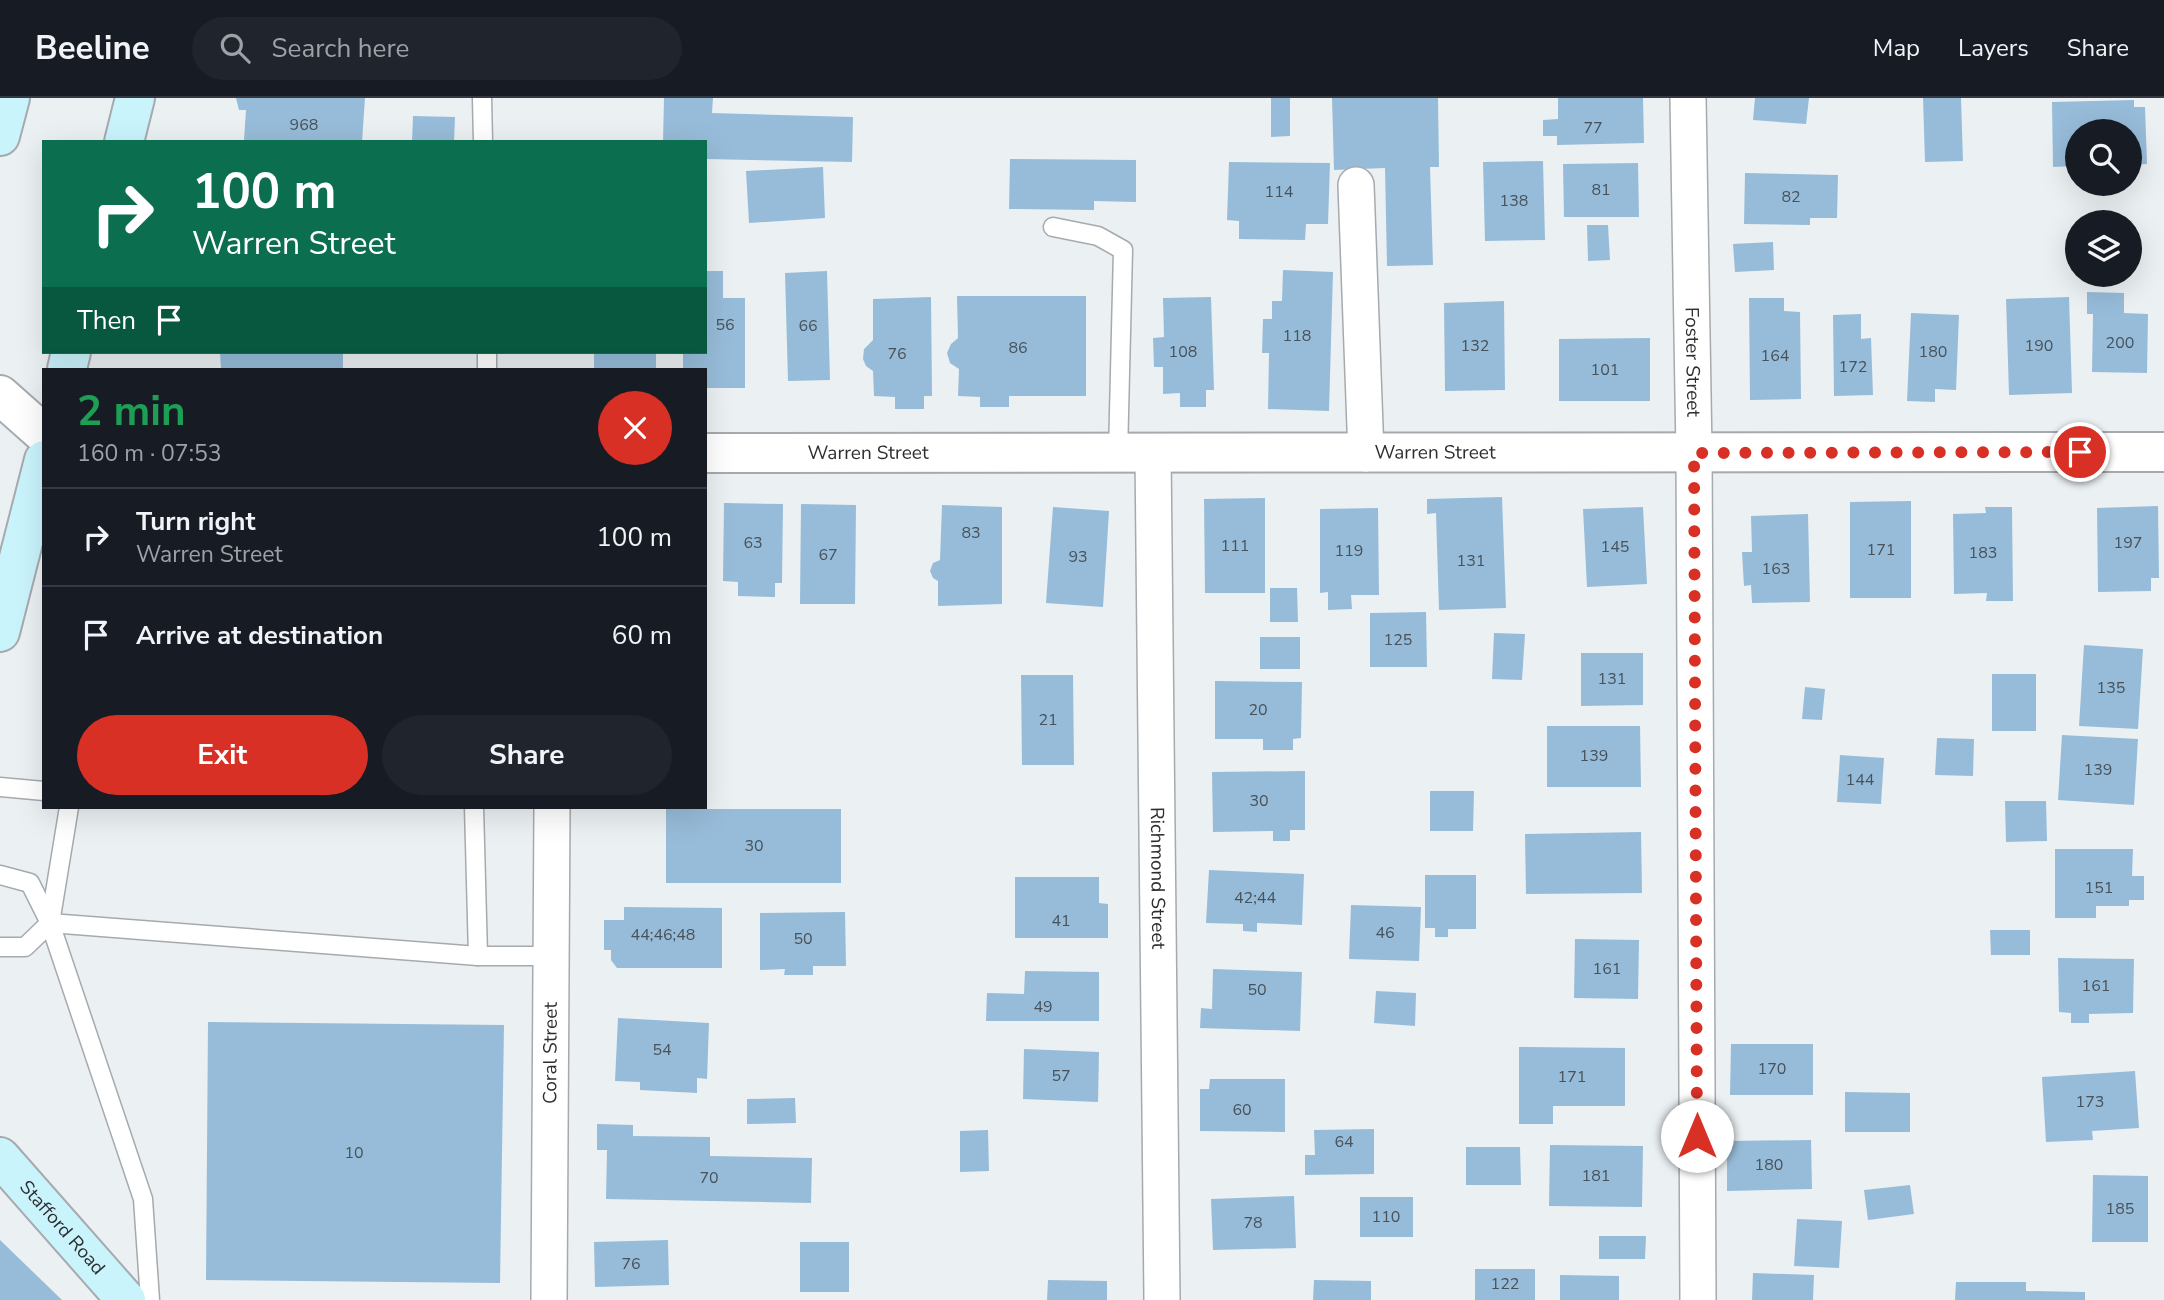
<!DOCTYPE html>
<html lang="en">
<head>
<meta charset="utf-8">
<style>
  body { margin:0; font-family:"Nunito Sans",sans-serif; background:#20242c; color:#f1f3f6; height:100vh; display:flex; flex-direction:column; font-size:26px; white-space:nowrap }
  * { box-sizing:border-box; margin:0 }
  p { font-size:23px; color:#9ea1a6 }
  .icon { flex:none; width:38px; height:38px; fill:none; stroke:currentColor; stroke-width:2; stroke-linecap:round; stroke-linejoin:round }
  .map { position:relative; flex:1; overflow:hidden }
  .details { position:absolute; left:42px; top:270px; width:665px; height:441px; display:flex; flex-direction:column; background:#171b24; border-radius:0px; box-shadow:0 7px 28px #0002 }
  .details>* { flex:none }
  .top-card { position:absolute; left:42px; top:42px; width:665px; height:214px; border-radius:0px; box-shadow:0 7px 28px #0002; background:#0b6e4f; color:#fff; overflow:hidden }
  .tools { position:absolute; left:2065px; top:21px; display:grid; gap:14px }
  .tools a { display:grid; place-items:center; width:77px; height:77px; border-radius:50%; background:#171b24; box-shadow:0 7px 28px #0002; font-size:35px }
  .pin { position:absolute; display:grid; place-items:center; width:60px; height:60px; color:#fff; margin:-30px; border:4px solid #fff; border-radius:50%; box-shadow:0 2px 7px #0007 }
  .me { position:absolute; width:77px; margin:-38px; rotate:0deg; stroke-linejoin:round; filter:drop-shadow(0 0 5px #0008) }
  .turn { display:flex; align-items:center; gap:24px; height:147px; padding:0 35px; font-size:32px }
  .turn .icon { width:91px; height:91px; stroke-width:2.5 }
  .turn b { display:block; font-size:49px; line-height:60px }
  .then { display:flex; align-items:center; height:66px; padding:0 35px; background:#0003; gap:14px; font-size:26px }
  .round { display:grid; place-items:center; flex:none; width:74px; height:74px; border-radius:37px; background:#20242c }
  .overview { display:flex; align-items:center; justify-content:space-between; height:119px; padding:0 35px }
  h1 { font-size:42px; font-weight:700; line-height:52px; color:#1e9e55 }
  .button { display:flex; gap:14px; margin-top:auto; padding:14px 35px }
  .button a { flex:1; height:80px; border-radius:42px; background:#d93025; color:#fff; font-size:28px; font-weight:700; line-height:80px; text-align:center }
  .button a+a { background:#20242c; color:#f1f3f6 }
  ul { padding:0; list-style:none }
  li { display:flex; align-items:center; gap:21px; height:98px; padding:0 35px; border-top:2px solid #363941 }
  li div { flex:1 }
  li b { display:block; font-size:26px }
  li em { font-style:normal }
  header { display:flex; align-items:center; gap:42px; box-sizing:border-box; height:98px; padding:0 35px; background:#171b24; border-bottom:2px solid #363941 }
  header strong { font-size:33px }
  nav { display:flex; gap:38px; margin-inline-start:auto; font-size:24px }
  .search { width:490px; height:63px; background:#20242c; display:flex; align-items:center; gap:18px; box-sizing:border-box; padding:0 24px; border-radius:38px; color:#9ea1a6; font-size:26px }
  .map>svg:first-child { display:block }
  .building { fill:#97bcd9 }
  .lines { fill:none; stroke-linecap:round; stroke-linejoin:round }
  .service-casing { stroke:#a6aaae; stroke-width:21 }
  .minor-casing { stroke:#a6aaae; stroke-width:38 }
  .tertiary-casing { stroke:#a6aaae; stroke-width:42 }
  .secondary-casing { stroke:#a6aaae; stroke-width:42 }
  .service { stroke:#fff; stroke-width:18 }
  .minor { stroke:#fff; stroke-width:35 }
  .tertiary { stroke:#fff; stroke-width:38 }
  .secondary { stroke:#caf4fc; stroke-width:38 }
  .route { stroke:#d93025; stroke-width:12; stroke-dasharray:0 21.6 }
  .labels { text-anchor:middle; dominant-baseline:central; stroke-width:6; stroke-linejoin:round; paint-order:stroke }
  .number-label { font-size:16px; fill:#47525a }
  .street-label { font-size:19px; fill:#2c2e30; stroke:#ebf0f3 }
</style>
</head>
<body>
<header>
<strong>Beeline</strong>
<div class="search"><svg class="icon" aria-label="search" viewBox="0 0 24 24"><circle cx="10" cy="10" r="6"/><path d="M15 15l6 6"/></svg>Search here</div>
<nav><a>Map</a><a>Layers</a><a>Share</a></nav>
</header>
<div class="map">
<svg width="2164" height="1202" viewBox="0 0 2164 1202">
  <rect width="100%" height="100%" fill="#ebf0f3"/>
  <g class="building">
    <polygon points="236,0 365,0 362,44 244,42 246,12 239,12"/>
    <polygon points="664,0 713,0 712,15 853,19 852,64 705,61 705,44 663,44"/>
    <polygon points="1271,0 1290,0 1290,38 1271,39"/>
    <polygon points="1332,0 1438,0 1439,69 1430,69 1433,167 1387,168 1385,70 1334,72"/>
    <polygon points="1558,0 1643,0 1644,45 1557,47 1557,38 1543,38 1543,22 1558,21"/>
    <polygon points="1755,0 1809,0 1806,26 1753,22"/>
    <polygon points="1923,0 1961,0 1963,63 1925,64"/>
    <polygon points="2134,2 2134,9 2145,9 2147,66 2130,67 2130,33 2077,33 2077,68 2053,69 2052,4"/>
    <polygon points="413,18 455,19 454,44 412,44"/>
    <polygon points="1010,61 1136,62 1136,104 1094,103 1094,112 1009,111"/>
    <polygon points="1543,63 1545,142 1485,143 1483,64"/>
    <polygon points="1229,64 1330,65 1328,126 1306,126 1305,142 1239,141 1239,123 1227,122"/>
    <polygon points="1638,65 1639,119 1564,119 1563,66"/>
    <polygon points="823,69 825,120 749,125 746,73"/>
    <polygon points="1745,75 1838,77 1837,120 1810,120 1810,127 1744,126"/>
    <polygon points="1587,127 1608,127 1610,162 1588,163"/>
    <polygon points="1773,144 1774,172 1735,174 1733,146"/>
    <polygon points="1283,172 1333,174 1329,313 1268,311 1269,255 1262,255 1263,221 1272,221 1272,203 1282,203"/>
    <polygon points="705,173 723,173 723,200 745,200 745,290 705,290 705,271 683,271 683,254 705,254"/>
    <polygon points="827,173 830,282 788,283 785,175"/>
    <polygon points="2087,194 2124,195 2124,215 2148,216 2147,275 2092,274 2093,216 2087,216"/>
    <polygon points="957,198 1086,198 1086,298 1009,298 1009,309 980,309 980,299 958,298 959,271 950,265 947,255 951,246 958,240"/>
    <polygon points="931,199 932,298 924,298 924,311 895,311 895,299 874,298 873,273 866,268 863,261 864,251 873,242 873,201"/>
    <polygon points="1211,199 1214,292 1206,292 1206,309 1180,309 1180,295 1163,296 1163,269 1154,269 1153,240 1164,239 1163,200"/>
    <polygon points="2069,199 2072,295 2009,297 2006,201"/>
    <polygon points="1749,200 1784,200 1784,213 1800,214 1801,301 1750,302"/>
    <polygon points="1504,203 1505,292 1445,293 1444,205"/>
    <polygon points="1911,215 1959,217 1956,292 1935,291 1935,304 1907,303"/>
    <polygon points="1861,216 1861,241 1871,240 1873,297 1834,298 1833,217"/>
    <polygon points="1650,240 1650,303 1559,303 1559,241"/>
    <polygon points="220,254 343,254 343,271 221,271"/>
    <polygon points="591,254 656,254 656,271 594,271 594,256"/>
    <polygon points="1502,399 1506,510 1439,512 1436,415 1427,416 1427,401"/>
    <polygon points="1265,400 1265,495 1205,495 1204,401"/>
    <polygon points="1911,403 1911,500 1850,500 1850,404"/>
    <polygon points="724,405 783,406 782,485 775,485 775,499 738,498 738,484 723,483"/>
    <polygon points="801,406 856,407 855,506 800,506"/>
    <polygon points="942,407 1002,409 1002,506 938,508 938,483 933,480 930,473 933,465 940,462"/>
    <polygon points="2158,408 2159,480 2151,480 2151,493 2098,494 2097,410"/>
    <polygon points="1053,409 1109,413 1103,509 1046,505"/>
    <polygon points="1643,409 1647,486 1587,489 1583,411"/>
    <polygon points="1985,409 2012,409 2013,503 1986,503 1987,495 1954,496 1953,416 1986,415"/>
    <polygon points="1378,410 1379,497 1351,497 1352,511 1328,512 1328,494 1320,495 1320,411"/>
    <polygon points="1808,416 1810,504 1752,505 1751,487 1744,488 1742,454 1752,454 1751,418"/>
    <polygon points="1270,490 1297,490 1298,524 1270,524"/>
    <polygon points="1426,514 1427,569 1370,569 1370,515"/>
    <polygon points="1494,535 1525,536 1522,582 1492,581"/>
    <rect x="1260" y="539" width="40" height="32"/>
    <polygon points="2084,547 2143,551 2138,631 2079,628"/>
    <polygon points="1581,555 1643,555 1643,607 1581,608"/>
    <rect x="1992" y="576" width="44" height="57"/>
    <polygon points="1021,577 1073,577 1074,667 1022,667"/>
    <polygon points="1215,583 1302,584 1301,640 1293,641 1293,652 1263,652 1263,641 1215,641"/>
    <polygon points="1805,589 1825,591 1822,622 1802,621"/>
    <polygon points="1547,628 1640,628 1641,689 1547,689"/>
    <polygon points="2062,637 2138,641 2134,707 2058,702"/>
    <polygon points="1937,640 1974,641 1973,678 1935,677"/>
    <polygon points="1840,657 1884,660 1881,706 1837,704"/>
    <polygon points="1305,673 1305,732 1290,732 1290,743 1273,743 1273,733 1213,734 1212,674"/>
    <polygon points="1430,693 1474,693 1473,733 1430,733"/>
    <polygon points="2005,703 2046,703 2047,743 2006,744"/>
    <rect x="666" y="711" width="175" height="74"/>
    <polygon points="1641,734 1642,795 1526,796 1525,736"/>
    <polygon points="2055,751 2133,751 2132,778 2144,778 2144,802 2129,802 2129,808 2096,808 2096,820 2055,820"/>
    <polygon points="1209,772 1304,776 1302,827 1257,825 1257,834 1243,833 1243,826 1206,825"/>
    <polygon points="1425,777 1476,777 1476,831 1448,831 1448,839 1435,839 1435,830 1425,830"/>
    <polygon points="1015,779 1099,779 1099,805 1108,806 1108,840 1015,840"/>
    <polygon points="1351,807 1421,809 1419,863 1349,861"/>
    <polygon points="624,809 722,810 722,870 617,870 611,862 611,852 604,852 604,822 624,822"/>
    <polygon points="845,814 846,868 813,868 813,877 784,877 785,871 760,872 760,815"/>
    <polygon points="1990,832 2030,832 2030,857 1991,857"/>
    <polygon points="1575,841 1639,842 1638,901 1574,900"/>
    <polygon points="2058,860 2134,861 2133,915 2089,916 2089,925 2071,925 2071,915 2059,914"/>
    <polygon points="1213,871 1302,874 1300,933 1200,930 1201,910 1212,911"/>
    <polygon points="1025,873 1099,874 1099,923 986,923 987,895 1024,896"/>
    <polygon points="1376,893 1416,895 1415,928 1374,925"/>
    <polygon points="618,920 709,925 707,981 697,980 697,995 640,992 640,984 615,983"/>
    <polygon points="208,924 504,927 500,1185 206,1182"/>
    <polygon points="1731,946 1813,946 1813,997 1730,997"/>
    <polygon points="1519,949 1625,950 1625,1008 1553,1008 1553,1026 1519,1026"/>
    <polygon points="1024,951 1099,954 1098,1004 1023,1001"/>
    <polygon points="2135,973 2139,1030 2092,1033 2093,1042 2046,1044 2042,979"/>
    <polygon points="1210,981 1285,981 1285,1034 1200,1033 1200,991 1209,991"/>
    <polygon points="1845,994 1910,995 1910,1034 1845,1034"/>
    <polygon points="795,1000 796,1025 747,1026 747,1001"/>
    <polygon points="597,1026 633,1027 633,1038 710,1039 710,1058 812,1060 811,1105 606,1101 607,1052 597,1052"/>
    <polygon points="1374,1031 1374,1076 1305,1077 1305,1057 1315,1057 1314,1032"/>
    <polygon points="988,1032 989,1073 960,1074 960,1033"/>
    <polygon points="1811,1042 1812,1091 1727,1093 1727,1043"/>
    <polygon points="1550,1047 1643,1048 1642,1109 1549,1108"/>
    <polygon points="1466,1049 1520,1049 1521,1087 1466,1087"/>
    <polygon points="2093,1077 2148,1078 2148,1144 2092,1144"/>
    <polygon points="1910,1087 1914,1116 1868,1122 1864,1092"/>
    <polygon points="1294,1098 1296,1150 1213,1152 1211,1101"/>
    <rect x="1360" y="1099" width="53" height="40"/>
    <polygon points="1797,1121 1842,1123 1839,1170 1794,1168"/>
    <polygon points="1599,1138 1646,1138 1645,1161 1599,1161"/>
    <polygon points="0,1142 62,1202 0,1202"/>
    <polygon points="668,1142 669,1187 595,1189 594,1144"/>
    <rect x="800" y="1144" width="49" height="50"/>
    <rect x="1475" y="1171" width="60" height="31"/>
    <polygon points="1753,1175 1814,1177 1813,1202 1752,1202"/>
    <polygon points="1560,1177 1619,1178 1619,1202 1560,1202"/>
    <polygon points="1048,1182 1107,1183 1107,1202 1047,1202"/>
    <polygon points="1314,1182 1371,1183 1371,1202 1313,1202"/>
    <polygon points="1956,1184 2026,1184 2026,1193 2085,1194 2085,1202 1955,1202"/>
  </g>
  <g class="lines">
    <defs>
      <g id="service">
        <polyline points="482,0 483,44"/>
        <polyline points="1053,129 1098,138 1123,152 1118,356"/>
        <polyline points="487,254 487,271"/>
        <polyline points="0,689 44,693"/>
        <polyline points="474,709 478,858 551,858"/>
        <polyline points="0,777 30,785 50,825 143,1101 150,1202"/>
        <polyline points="50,825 69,709"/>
        <polyline points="0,849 25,849 50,825 478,858"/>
      </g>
      <g id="minor">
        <path id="s1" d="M 1688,0 L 1694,355 L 1698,1202"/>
        <polyline points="1356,87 1366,356"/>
        <path id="s2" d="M 1153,356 L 1162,1202"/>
        <path id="s3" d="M 549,1202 L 552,709"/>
      </g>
      <g id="tertiary">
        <polyline points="0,297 44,336"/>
        <path id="s4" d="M 705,355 L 2164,354"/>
      </g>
      <g id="secondary">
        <polyline points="0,38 10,0"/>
        <polyline points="124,44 135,0"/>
        <polyline points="67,271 71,254"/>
        <polyline points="0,534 44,362"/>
        <path id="s5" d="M 0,1059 L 126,1202"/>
      </g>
    </defs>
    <use href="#service" class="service-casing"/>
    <use href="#minor" class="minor-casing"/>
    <use href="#tertiary" class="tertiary-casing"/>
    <use href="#secondary" class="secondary-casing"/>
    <use href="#service" class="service"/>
    <use href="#minor" class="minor"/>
    <use href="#tertiary" class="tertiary"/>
    <use href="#secondary" class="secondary"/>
  </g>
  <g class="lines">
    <polyline class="route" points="1697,1038 1694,355 2080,354"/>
  </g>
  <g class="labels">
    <g class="number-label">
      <text x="304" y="27">968</text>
      <text x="1593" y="30">77</text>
      <text x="1601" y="92">81</text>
      <text x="1279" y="94">114</text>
      <text x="1791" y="99">82</text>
      <text x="1514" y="103">138</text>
      <text x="725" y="227">56</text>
      <text x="808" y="228">66</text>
      <text x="1297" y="238">118</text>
      <text x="2120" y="245">200</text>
      <text x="1475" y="248">132</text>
      <text x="2039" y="248">190</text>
      <text x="1018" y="250">86</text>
      <text x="1183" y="254">108</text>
      <text x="1933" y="254">180</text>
      <text x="897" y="256">76</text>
      <text x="1775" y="258">164</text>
      <text x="1853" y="269">172</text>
      <text x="1605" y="272">101</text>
      <text x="971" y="435">83</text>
      <text x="753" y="445">63</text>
      <text x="2128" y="445">197</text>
      <text x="1235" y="448">111</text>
      <text x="1615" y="449">145</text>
      <text x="1881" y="452">171</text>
      <text x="1349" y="453">119</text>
      <text x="1983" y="455">183</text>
      <text x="828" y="457">67</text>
      <text x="1078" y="459">93</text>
      <text x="1471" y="463">131</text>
      <text x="1776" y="471">163</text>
      <text x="1398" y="542">125</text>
      <text x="1612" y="581">131</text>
      <text x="2111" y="590">135</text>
      <text x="1258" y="612">20</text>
      <text x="1048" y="622">21</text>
      <text x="1594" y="658">139</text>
      <text x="2098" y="672">139</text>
      <text x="1860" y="682">144</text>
      <text x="1259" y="703">30</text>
      <text x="754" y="748">30</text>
      <text x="2099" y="790">151</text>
      <text x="1255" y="800">42;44</text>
      <text x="1061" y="823">41</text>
      <text x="1385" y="835">46</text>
      <text x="663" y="837">44;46;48</text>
      <text x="803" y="841">50</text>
      <text x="1607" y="871">161</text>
      <text x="2096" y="888">161</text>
      <text x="1257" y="892">50</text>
      <text x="1043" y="909">49</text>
      <text x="662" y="952">54</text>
      <text x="1772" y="971">170</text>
      <text x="1061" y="978">57</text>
      <text x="1572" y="979">171</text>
      <text x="2090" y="1004">173</text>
      <text x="1242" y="1012">60</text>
      <text x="1344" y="1044">64</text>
      <text x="354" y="1055">10</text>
      <text x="1769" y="1067">180</text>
      <text x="1596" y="1078">181</text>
      <text x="709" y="1080">70</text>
      <text x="2120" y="1111">185</text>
      <text x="1386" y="1119">110</text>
      <text x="1253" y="1125">78</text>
      <text x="631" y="1166">76</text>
      <text x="1505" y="1186">122</text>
    </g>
    <g class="street-label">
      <text stroke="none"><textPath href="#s1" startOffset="264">Foster Street</textPath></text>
      <text stroke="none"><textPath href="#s4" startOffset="163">Warren Street</textPath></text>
      <text stroke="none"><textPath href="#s4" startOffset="730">Warren Street</textPath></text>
      <text stroke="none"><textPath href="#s2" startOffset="424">Richmond Street</textPath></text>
      <text stroke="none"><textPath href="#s3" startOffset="247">Coral Street</textPath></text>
      <text stroke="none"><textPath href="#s5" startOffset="94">Stafford Road</textPath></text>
    </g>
  </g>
</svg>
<div class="tools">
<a><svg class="icon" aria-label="search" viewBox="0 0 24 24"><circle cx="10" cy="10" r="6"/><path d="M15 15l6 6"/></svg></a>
<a><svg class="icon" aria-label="layers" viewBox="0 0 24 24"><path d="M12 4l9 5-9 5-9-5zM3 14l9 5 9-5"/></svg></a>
</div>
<div class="pin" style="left:2080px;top:354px;background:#d93025"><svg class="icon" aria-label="arrive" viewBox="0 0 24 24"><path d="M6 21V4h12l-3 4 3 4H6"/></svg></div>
<svg class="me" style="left:1697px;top:1038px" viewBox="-20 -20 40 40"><circle r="19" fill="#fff"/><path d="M0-13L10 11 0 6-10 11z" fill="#d93025"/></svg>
<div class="top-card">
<div class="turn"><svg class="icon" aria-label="right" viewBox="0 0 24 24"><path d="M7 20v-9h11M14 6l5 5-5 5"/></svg><div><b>100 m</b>Warren Street</div></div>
<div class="then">Then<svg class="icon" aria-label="arrive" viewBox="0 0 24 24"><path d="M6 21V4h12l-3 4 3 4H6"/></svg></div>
</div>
<section class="details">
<div class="overview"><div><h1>2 min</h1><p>160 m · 07:53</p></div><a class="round" style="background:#d93025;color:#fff"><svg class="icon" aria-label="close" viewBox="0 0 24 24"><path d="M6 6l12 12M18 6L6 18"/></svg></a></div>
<ul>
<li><svg class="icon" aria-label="right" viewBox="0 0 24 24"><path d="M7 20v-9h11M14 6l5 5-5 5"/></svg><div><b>Turn right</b><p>Warren Street</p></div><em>100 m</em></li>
<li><svg class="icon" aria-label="arrive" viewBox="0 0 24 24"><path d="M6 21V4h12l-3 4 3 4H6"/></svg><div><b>Arrive at destination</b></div><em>60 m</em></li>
</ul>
<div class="button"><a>Exit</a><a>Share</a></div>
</section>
</div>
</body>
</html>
